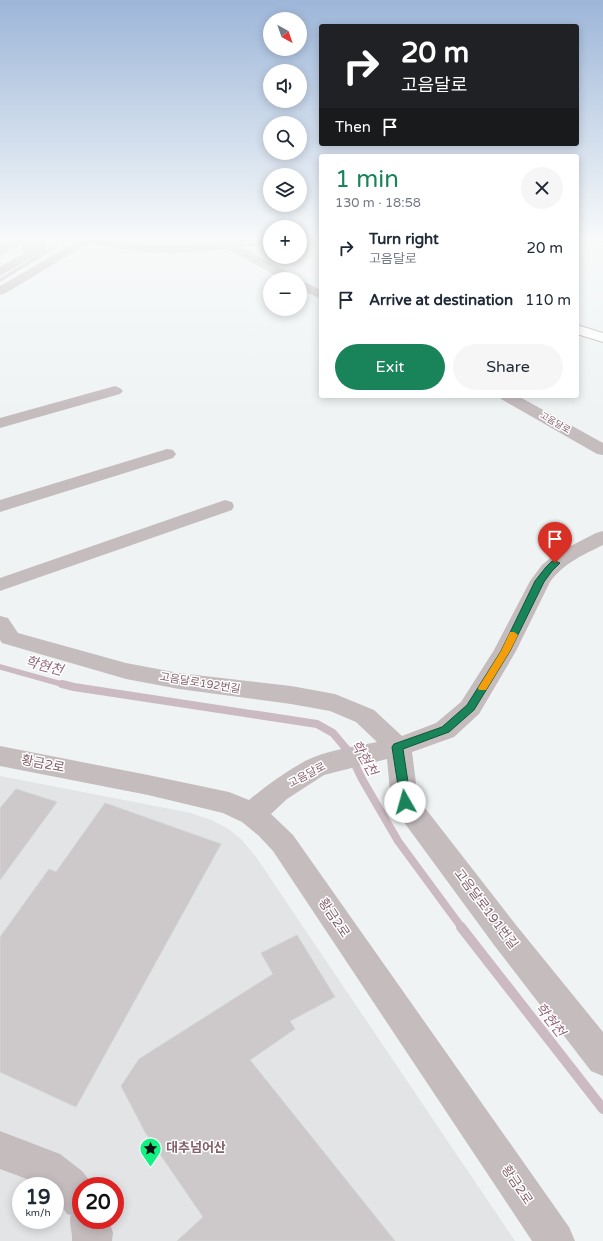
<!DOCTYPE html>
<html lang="en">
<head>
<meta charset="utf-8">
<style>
  body { margin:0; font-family:"Varela Round","Noto Sans KR",sans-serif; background:#f6f6f7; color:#1f2937; height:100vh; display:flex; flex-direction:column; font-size:15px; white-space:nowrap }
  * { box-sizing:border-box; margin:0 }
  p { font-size:13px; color:#747a83 }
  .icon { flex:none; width:22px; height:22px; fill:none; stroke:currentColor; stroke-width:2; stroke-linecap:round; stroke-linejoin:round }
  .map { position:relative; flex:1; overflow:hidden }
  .panel { position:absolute; left:319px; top:154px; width:260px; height:244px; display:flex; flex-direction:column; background:#fff; border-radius:4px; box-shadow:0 2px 10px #0003 }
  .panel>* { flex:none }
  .top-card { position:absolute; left:319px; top:24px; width:260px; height:122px; border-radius:4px; box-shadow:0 2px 10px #0003; background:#202124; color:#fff; overflow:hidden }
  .needle { width:26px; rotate:140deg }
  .controls { position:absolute; left:263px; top:12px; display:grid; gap:8px }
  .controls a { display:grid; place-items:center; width:44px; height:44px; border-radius:50%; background:#fff; box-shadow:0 2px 10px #0003; font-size:20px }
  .speed { position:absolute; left:12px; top:1177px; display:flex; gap:8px; font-size:20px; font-weight:700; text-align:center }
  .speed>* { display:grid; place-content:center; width:52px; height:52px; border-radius:50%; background:#fff; box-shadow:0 2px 10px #0003; line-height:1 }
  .speed small { font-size:10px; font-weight:400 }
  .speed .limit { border:6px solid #d22; background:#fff; color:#111 }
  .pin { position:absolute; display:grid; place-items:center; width:34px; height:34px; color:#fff; margin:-41px -17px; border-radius:50% 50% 50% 0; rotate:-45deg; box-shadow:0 0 4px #0007 }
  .pin .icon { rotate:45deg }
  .me { position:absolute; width:44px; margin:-22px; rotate:353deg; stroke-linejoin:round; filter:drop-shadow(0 0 3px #0008) }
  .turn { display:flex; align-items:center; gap:14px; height:84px; padding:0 16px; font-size:18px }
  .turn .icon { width:52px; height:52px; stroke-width:2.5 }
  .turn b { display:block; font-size:28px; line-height:34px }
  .then { display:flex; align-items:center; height:38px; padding:0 16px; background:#0003; gap:8px; font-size:15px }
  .round { display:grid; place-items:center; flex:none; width:42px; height:42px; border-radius:21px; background:#f6f6f7 }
  .headline { display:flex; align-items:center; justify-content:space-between; height:68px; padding:0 16px }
  h1 { font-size:24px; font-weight:600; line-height:30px; color:#198359 }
  .cta { display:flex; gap:8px; margin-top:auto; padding:8px 16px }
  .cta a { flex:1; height:46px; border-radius:24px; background:#198359; color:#fff; font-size:16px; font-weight:600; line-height:46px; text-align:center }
  .cta a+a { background:#f6f6f7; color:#1f2937 }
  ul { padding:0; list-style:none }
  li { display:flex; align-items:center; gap:12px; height:52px; padding:0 16px }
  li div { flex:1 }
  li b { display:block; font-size:15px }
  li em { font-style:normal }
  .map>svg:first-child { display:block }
  .built { fill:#e3e4e5; fill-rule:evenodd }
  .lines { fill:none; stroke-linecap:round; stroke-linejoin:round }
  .stream-far3 { stroke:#ccbac3; stroke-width:3.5 }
  .stream-far2 { stroke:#ccbac3; stroke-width:5.5 }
  .stream-far1 { stroke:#ccbac3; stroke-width:8 }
  .stream { stroke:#ccbac3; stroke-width:10 }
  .building { fill:#cdc8ca; stroke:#d2d4d5 }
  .highway-casing { stroke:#b9b1b3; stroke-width:2 }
  .minor { fill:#c5bcbe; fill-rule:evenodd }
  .highway { fill:#fff; fill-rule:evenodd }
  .minor-bridge { stroke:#c5bcbe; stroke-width:12 }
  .route { fill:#198359; stroke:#10553a }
  .slow { fill:#f59e0b }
  .labels { text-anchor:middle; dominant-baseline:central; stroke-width:3; stroke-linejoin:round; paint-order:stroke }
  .far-street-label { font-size:9px; fill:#83606a; stroke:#fff }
  .street-label { font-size:11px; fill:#83606a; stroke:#fff }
  .near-street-label { font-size:13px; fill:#83606a; stroke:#fff }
  .near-poi-label { font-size:13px; font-weight:bold; fill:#83606a; stroke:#fff; text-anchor:start }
  .near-water-label { font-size:14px; font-style:italic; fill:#96697e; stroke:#fff }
</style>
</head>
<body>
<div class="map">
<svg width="603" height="1241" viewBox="0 0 603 1241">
  <rect width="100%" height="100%" fill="#eff3f4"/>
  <g class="built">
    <polygon points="111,238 270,238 173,249 113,241"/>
    <path d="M 0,776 L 191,813 L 211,820 L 227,828 L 241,839 L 256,857 L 515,1241 L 0,1241 ZM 21,1186 L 55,1186 L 55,1220 L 21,1220 ZM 81,1186 L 115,1186 L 115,1220 L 81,1220 Z"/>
  </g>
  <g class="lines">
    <g class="stream-far3">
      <polyline points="56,239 73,240"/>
      <polyline points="300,240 318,238"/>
      <path d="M 90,242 C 137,250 167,255 215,249"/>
      <polyline points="0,280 56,246 56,239 54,238"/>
    </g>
    <polyline class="stream-far2" points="0,667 65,685"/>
    <polyline class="stream-far1" points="62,684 74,687 317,724 333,733 349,752 362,779 398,841 462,928"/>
    <polyline class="stream" points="461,927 603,1109"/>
  </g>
  <g class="building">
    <polygon points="16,789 57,802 0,880 0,808"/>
    <polygon points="105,803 221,844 76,1107 0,1072 0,937 49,869 56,872"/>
    <polygon points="297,935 335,997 290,1021 295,1029 250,1060 395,1241 177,1241 203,1217 145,1132 121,1086 139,1059 273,974 261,953"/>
  </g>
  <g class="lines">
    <defs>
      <polygon id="highway" points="577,325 603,333 603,342 577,334"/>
    </defs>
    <use href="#highway" class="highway-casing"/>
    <g class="minor">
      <polygon points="16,238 39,238 45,244 46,249 44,251 0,276 0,267 34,248 34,245 28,241 0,255 0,247"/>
      <path d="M 85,238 C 110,238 135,245 160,246 C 197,247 233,238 270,238 L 270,244 L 241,247 L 295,276 L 297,279 L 282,279 L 227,249 L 160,253 L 117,248 L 94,242 L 86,245 L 4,294 L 0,295 L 0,286 L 78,241 Z"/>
      <polygon points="300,280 321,290 321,299 300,289"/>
      <polygon points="115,386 120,388 123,391 120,394 0,428 0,418"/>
      <polygon points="499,396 518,396 603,443 603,455 597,454 501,399"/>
      <polygon points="167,449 173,450 176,454 173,458 0,512 0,500"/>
      <polygon points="225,500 232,502 234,506 232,510 0,591 0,578"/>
      <path d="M 603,531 L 603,545 C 583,555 564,563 550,582 L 516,651 L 479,714 L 454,737 L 412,752 L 418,799 L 516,925 L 603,1032 L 603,1076 L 591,1071 L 494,945 L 395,810 L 391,802 L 387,759 L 324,775 L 287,799 L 271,814 L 293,835 L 569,1227 L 575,1241 L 532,1241 L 273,851 L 259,836 L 242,822 L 223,813 L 148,795 L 0,766 L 0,746 L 148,775 L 229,792 L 249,800 C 266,786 285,772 305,761 C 327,750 354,747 377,742 L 356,722 L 330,711 L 291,704 L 179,689 L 126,679 L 2,643 L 0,640 L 0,616 L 8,618 L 18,633 L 126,663 L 179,673 L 291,686 L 335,694 L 374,710 L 402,736 L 436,723 L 461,702 L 494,650 L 530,581 L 542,565 L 555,554 L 596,533 Z"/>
      <path d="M 0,1131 L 60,1154 L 82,1171 L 94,1186 L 81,1186 L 81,1220 L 109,1220 L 113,1233 L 112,1241 L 72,1241 C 73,1232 68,1223 71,1215 L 67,1214 L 55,1197 L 55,1186 L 41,1186 L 35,1182 L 0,1169 Z"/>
    </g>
    <use href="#highway" class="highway"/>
    <polyline class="minor-bridge" points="27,247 43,238"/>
  </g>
  <linearGradient id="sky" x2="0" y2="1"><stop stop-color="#9db6d9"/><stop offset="0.58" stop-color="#f8fafa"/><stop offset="1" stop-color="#f8fafa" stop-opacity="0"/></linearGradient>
  <rect width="603" height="412" fill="url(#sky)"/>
  <polygon class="route" points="552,561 555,561 560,563 552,571 544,582 510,651 474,710 449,732 403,749 411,802 409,805 405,807 401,805 392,747 394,744 442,727 467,705 501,651 535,581 546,567"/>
  <polygon class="slow" points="510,632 514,632 518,635 510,651 486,690 479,690 478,688 501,651"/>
  <defs>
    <symbol id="sight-pin" viewBox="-11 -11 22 30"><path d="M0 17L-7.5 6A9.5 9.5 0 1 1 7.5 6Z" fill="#12f282" stroke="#fff"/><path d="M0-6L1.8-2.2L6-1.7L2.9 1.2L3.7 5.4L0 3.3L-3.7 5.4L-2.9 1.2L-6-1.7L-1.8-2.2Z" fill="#111"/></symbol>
  </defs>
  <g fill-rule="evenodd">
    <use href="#sight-pin" x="138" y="1136" width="25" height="34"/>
  </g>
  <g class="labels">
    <g class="far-street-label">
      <text transform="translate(555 423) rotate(30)">고음달로</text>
    </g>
    <g class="street-label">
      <text transform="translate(200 683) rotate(9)">고음달로192번길</text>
      <text transform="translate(307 775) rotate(-28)">고음달로</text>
    </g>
    <g class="near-street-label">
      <text transform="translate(43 764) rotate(11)">황금2로</text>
      <text transform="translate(486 909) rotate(53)">고음달로191번길</text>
      <text transform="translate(334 918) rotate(56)">황금2로</text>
      <text transform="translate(517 1185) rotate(56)">황금2로</text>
    </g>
    <g class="near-poi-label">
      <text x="166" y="1148">대추넘어산</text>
    </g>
    <g class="near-water-label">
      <text transform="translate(44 666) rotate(15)">학현천</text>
      <text transform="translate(364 758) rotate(60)">학현천</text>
      <text transform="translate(550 1020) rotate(52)">학현천</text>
    </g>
  </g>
</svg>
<div class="controls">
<a><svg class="needle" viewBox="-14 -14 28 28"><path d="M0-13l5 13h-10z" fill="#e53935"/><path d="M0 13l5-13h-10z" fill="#747a83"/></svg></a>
<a><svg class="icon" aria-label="sound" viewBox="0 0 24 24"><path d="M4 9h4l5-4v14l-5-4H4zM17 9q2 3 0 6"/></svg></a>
<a><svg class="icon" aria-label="search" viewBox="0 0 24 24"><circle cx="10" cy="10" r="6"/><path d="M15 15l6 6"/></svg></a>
<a><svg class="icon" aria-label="layers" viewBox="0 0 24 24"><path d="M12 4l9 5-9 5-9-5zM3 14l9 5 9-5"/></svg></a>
<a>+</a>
<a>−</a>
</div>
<div class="speed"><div>19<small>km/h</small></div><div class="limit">20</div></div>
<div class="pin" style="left:555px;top:563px;background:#d93025"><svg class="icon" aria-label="arrive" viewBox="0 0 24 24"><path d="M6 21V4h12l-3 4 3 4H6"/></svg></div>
<svg class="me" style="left:405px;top:802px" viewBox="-20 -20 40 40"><circle r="19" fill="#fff"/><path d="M0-13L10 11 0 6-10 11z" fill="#198359"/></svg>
<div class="top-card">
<div class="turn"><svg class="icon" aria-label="right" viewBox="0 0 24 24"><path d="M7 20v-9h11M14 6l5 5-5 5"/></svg><div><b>20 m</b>고음달로</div></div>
<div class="then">Then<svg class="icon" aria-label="arrive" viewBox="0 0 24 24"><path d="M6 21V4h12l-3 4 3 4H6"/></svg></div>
</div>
<section class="panel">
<div class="headline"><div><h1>1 min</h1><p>130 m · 18:58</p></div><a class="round"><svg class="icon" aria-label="close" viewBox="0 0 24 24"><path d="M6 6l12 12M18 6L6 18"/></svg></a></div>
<ul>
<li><svg class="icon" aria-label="right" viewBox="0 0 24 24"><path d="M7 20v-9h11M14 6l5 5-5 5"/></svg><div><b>Turn right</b><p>고음달로</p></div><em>20 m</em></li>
<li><svg class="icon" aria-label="arrive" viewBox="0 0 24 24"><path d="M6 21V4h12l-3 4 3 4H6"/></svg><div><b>Arrive at destination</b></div><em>110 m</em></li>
</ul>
<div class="cta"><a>Exit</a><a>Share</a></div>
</section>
</div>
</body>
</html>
